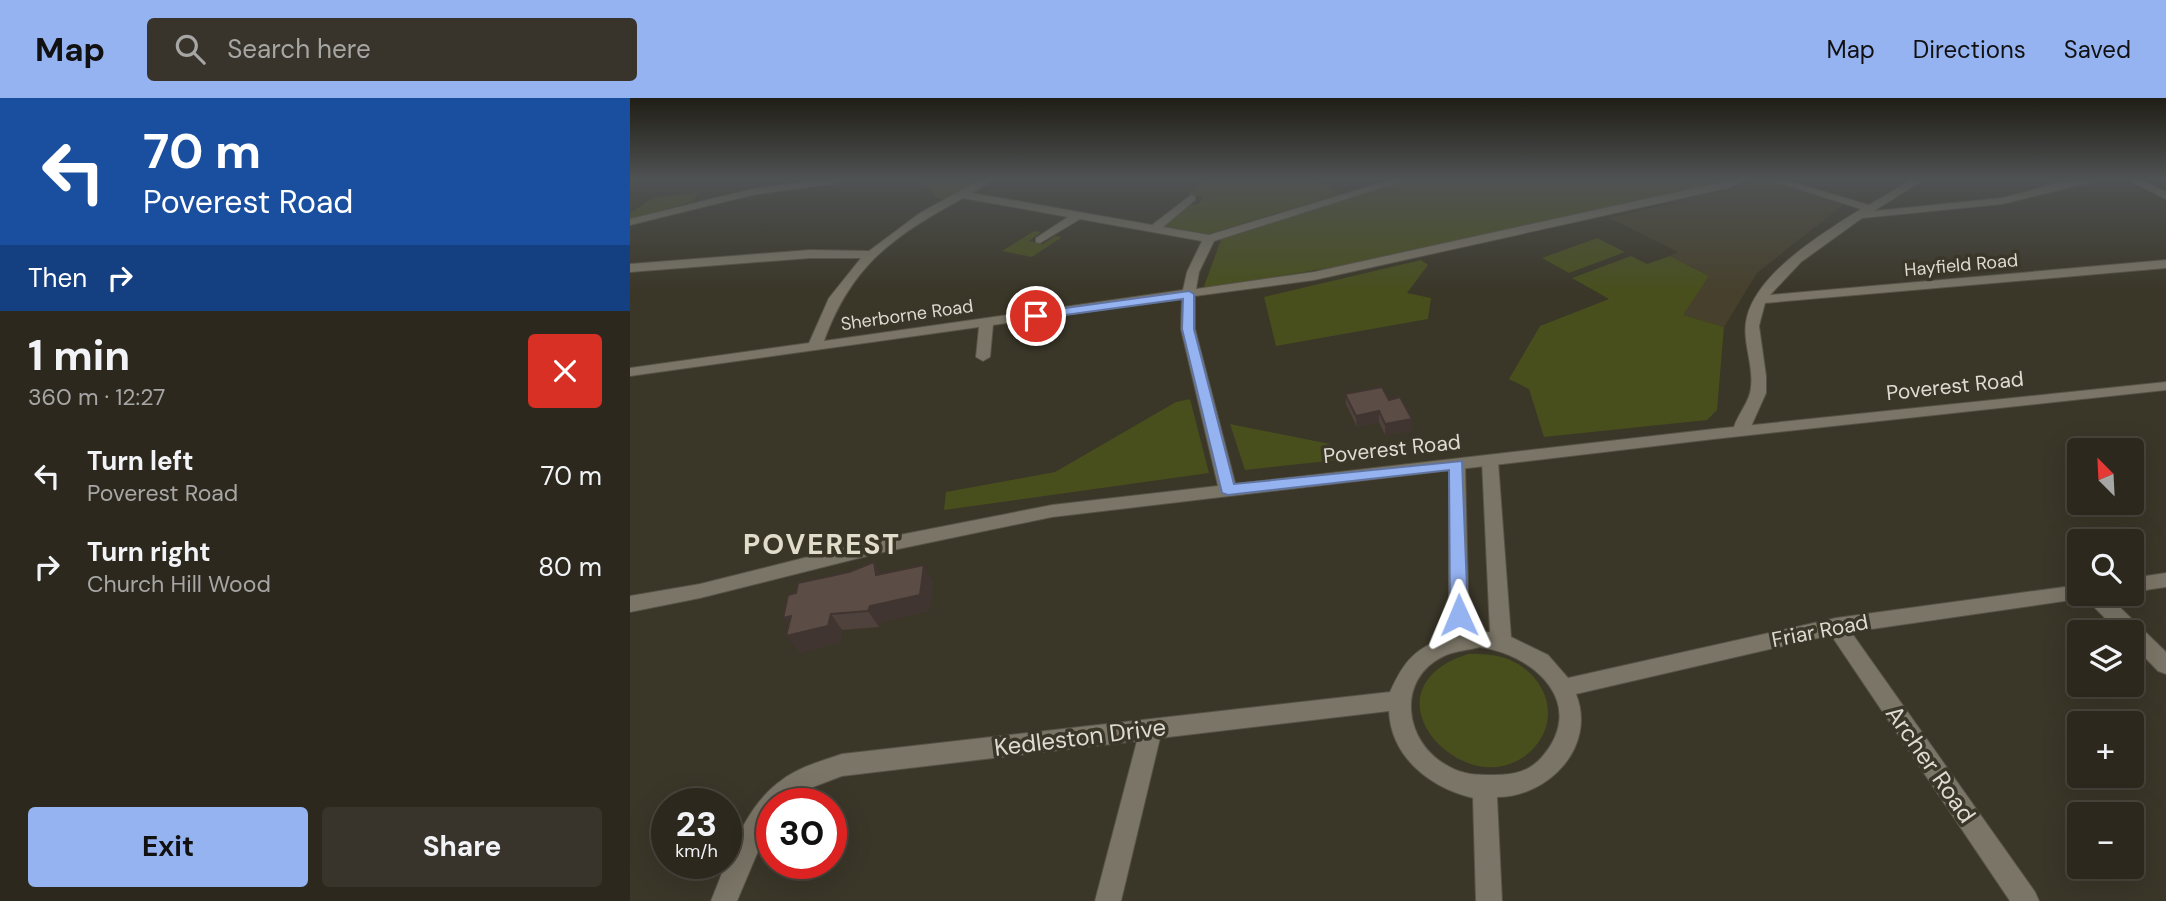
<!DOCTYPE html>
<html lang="en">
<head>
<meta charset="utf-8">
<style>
  body { margin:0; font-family:"DM Sans",sans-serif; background:#38342b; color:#f1f3f6; height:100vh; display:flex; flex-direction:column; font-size:26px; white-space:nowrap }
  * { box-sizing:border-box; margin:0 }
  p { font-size:23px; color:#a6a6a4 }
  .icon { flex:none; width:38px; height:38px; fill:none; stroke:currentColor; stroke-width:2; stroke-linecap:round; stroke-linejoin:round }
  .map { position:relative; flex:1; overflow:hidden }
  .details { display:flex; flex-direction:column; background:#2c281e; width:630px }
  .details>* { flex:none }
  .guide { background:#1a4fa0; color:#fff; overflow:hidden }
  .needle { width:46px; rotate:336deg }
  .buttons { position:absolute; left:1437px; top:340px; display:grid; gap:14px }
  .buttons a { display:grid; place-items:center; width:77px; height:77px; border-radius:7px; background:#2c281e; box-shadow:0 7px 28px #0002,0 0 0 2px #48443c; font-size:35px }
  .speed { position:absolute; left:21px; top:690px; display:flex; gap:14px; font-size:35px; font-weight:700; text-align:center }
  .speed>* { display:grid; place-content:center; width:91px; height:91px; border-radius:50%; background:#2c281e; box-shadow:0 7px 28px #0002,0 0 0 2px #48443c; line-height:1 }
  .speed small { font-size:18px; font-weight:400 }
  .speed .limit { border:10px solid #d22; background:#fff; color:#111 }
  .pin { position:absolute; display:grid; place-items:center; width:60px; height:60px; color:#fff; margin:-30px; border:4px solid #fff; border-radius:50%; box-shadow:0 2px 7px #0007 }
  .me { position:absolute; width:77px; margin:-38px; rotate:359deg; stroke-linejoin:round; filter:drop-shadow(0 0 5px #0008) }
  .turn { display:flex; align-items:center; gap:24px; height:147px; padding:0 28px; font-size:32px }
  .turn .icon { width:91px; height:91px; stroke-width:2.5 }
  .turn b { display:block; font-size:49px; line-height:60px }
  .then { display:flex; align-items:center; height:66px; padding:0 28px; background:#0003; gap:14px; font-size:26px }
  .round { display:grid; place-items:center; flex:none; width:74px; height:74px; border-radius:7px; background:#38342b }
  .overview { display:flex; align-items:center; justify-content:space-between; height:119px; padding:0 28px }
  h1 { font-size:42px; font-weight:700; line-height:52px }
  .button { display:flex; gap:14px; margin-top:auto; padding:14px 28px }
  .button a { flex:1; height:80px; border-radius:7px; background:#95b2f1; color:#111; font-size:28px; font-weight:700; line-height:80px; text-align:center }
  .button a+a { background:#38342b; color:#f1f3f6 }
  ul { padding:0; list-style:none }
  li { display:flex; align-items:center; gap:21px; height:91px; padding:0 28px }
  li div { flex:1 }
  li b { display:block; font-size:26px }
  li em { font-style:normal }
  header { display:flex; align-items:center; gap:42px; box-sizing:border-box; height:98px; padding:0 35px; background:#95b2f1; color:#111 }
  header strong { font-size:33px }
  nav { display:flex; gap:38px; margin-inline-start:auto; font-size:24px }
  .search { width:490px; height:63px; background:#38342b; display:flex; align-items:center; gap:18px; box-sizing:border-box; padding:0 24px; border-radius:7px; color:#a6a6a4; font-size:26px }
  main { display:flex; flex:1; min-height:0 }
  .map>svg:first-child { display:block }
  .built { fill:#46402c }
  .green { fill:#484f1d }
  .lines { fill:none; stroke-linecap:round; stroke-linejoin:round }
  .minor-casing { stroke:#565247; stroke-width:2 }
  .tertiary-casing { stroke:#565247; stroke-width:2 }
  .minor { fill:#7a7566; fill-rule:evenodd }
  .tertiary { fill:#7a7566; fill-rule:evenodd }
  .wall { fill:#4f413c }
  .shaded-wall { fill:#403531 }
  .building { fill:#5c4c46; stroke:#403531; stroke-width:2 }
  .route { fill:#95b2f1; stroke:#61749d; stroke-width:2 }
  .labels { text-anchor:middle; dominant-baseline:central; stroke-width:7; stroke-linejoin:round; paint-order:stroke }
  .far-street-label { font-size:18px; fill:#dddbd2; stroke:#3a3628 }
  .street-label { font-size:21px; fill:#dddbd2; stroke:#3a3628 }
  .near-street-label { font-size:24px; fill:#dddbd2; stroke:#3a3628 }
  .district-label { font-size:28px; font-weight:bold; letter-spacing:2px; fill:#e2dccb; stroke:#3a3628 }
</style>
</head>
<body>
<header>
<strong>Map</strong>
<div class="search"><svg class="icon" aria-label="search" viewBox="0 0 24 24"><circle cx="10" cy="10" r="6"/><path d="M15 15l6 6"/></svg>Search here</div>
<nav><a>Map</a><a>Directions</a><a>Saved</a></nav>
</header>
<main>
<section class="details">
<div class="guide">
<div class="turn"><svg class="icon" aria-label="left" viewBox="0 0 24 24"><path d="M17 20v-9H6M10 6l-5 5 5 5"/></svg><div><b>70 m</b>Poverest Road</div></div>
<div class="then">Then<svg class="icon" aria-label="right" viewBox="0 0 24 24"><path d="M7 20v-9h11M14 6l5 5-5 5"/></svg></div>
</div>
<div class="overview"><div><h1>1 min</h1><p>360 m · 12:27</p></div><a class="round" style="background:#d93025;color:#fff"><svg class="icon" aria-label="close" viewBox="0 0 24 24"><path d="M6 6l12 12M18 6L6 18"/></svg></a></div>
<ul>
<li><svg class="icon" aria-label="left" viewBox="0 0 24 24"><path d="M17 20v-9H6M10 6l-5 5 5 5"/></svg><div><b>Turn left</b><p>Poverest Road</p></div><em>70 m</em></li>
<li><svg class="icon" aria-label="right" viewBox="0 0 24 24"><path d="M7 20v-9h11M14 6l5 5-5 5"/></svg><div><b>Turn right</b><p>Church Hill Wood</p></div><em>80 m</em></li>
</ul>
<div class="button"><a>Exit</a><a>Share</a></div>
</section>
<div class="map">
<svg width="1536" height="803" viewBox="0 0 1536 803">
  <rect width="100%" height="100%" fill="#3a3628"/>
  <polygon class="built" points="1135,82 1214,106 1127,175 1094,229 1052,217 1079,178 1040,158 1048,154 979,120"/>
  <g class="green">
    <polygon points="292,82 349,82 313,101 306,100"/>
    <polygon points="574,82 685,82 710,96 578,136 534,128 556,108 568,106 574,99 558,96"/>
    <polygon points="776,82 1105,82 752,161 573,191 592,139"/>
    <polygon points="68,94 64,103 0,121 0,115 23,100"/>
    <polygon points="404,133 411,134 399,143 413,146 425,138 432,139 402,159 372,153"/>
    <polygon points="967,140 995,154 939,175 912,160"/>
    <polygon points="1001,158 1017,166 1040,158 1079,178 1053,217 1094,229 1087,312 1077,322 914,339 899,291 879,281 910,228 979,201 942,180"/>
    <polygon points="791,162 798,167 777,195 801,200 798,221 646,248 634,199"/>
    <polygon points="560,301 579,375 314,412 316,394 425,374 546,304"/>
    <polygon points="600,326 700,346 707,362 615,372"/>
    <path d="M 838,556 C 852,556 866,556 880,562 C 917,578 932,622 902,652 C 839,714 724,592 838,556 Z"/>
  </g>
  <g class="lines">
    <defs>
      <g id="minor">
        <polygon points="186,82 212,82 207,85 122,97 0,127 0,121 122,91"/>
        <path d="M 350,82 L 363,82 L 342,95 L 522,127 L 561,97 L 565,98 L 565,102 L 533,129 L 579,137 L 760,82 L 776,82 L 584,143 L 569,174 L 566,191 L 684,174 L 1102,82 L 1117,82 L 1098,90 L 684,182 L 565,198 L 565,231 L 607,392 L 598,398 L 589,392 L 551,231 L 552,200 L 363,227 L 360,259 L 353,263 L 346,259 L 349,229 L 0,278 L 0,270 L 179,245 L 199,200 L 231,160 L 180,160 L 0,174 L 0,166 L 180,152 L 239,153 L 290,115 ZM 333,100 L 438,119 L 406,140 L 406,144 L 410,145 L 450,121 L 572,143 L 557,174 L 553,192 L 194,243 C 222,166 264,138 333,100 Z"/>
        <path d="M 1139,82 L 1155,82 L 1239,107 L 1281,82 L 1293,82 L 1244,113 L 1372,100 L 1432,84 L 1470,82 L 1372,106 L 1232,120 L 1171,164 L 1140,197 L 1536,162 L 1536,170 L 1135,205 L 1129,228 L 1136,278 L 1136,295 L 1119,333 L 1111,338 L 1103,333 C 1106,317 1120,305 1121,289 C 1124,266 1111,242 1117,219 C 1128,174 1193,135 1231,111 Z"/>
        <polygon points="1498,82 1511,82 1536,94 1536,101"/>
        <path d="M 860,358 L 868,363 L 881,539 L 918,557 L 938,580 L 1206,520 L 1449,487 L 1449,495 L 1475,495 L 1536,554 L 1536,576 L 1528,573 L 1502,546 L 1502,534 L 1489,534 L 1455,500 L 1221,534 L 1405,794 L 1409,803 L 1380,803 L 1201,537 L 946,596 C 967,649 918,699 867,699 L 872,803 L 846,803 L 843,700 C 801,690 761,660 759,613 L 530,640 L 491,803 L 465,803 L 507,643 L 212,678 L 183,689 L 160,705 L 142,705 L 142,729 L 134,739 L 107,803 L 81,803 C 98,762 114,708 152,682 C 169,669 192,663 212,656 L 760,594 C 773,565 785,548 819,540 L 819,366 L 827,361 L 835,366 L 839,535 L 860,534 L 852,363 ZM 850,549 C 905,557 958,606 912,659 C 899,674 883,677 864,677 C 848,677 833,677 818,668 C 774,645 765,581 814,558 C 824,553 839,552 850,549 Z"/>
        <polygon points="1536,475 1536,489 1502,494 1502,480"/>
      </g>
      <polygon id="tertiary" points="1536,284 1536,292 1084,341 422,419 249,455 70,500 0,514 0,498 70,486 249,441 422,407 1084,331"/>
    </defs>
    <use href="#minor" class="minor-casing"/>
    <use href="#tertiary" class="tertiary-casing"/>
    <use href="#minor" class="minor"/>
    <use href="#tertiary" class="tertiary"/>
  </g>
  <g class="wall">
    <polygon points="715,296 759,302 782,321 782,332 755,337 749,324 727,329 716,306"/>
    <polygon points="251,476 303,484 299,513 251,524 249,529 212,532 210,544 170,555 166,495"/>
  </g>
  <g class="shaded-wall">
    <polygon points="749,313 749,324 727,329 726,318"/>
    <polygon points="782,321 782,332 755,337 755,326"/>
    <polygon points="244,464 255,481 246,477"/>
    <polygon points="294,467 303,484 299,513 251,524 249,529 238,513 240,508"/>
    <polygon points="201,516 212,532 210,544 170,555 156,538 166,536 153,520 161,518"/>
  </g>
  <g class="building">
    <polygon points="752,289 759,302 770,299 782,321 755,326 749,313 726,318 715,296"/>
    <polygon points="244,464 246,477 294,467 290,497 240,508 238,513 201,516 198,528 156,538 161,518 153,520 158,497 166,495 168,485 219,474"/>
  </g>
  <linearGradient id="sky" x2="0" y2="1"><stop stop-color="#201e16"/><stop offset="0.42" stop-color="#4f5253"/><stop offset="1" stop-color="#4f5253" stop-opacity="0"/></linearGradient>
  <rect width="1536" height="194" fill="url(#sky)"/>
  <polygon class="route" points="559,193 564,196 564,231 604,386 832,363 838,517 835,522 823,522 820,517 819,372 598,397 592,395 552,231 553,201 406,221 400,218 406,214"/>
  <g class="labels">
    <g class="far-street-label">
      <text transform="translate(1331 167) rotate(-5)">Hayfield Road</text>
      <text transform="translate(277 217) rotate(-8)">Sherborne Road</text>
    </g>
    <g class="street-label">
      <text transform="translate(1325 288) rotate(-6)">Poverest Road</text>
      <text transform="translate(762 351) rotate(-6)">Poverest Road</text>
      <text transform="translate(1190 533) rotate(-11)">Friar Road</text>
    </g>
    <g class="near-street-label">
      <text transform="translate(450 639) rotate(-7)">Kedleston Drive</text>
      <text transform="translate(1301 666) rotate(55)">Archer Road</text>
    </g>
    <g class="district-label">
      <text x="192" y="446">POVEREST</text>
    </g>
  </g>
</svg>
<div class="buttons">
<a><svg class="needle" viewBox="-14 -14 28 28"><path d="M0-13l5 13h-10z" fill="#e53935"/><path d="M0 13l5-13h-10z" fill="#a6a6a4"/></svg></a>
<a><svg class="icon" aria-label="search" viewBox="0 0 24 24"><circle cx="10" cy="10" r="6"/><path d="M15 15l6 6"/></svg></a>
<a><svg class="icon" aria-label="layers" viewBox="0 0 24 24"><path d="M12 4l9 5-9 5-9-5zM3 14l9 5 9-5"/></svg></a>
<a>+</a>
<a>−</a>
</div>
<div class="speed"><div>23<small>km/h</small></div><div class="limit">30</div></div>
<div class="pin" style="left:406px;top:218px;background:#d93025"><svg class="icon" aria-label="arrive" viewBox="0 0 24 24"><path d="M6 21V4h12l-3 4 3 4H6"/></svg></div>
<svg class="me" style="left:829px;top:517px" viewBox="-20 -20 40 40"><path d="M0-17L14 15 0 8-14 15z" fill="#95b2f1" stroke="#fff" stroke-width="4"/></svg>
</div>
</main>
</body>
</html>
